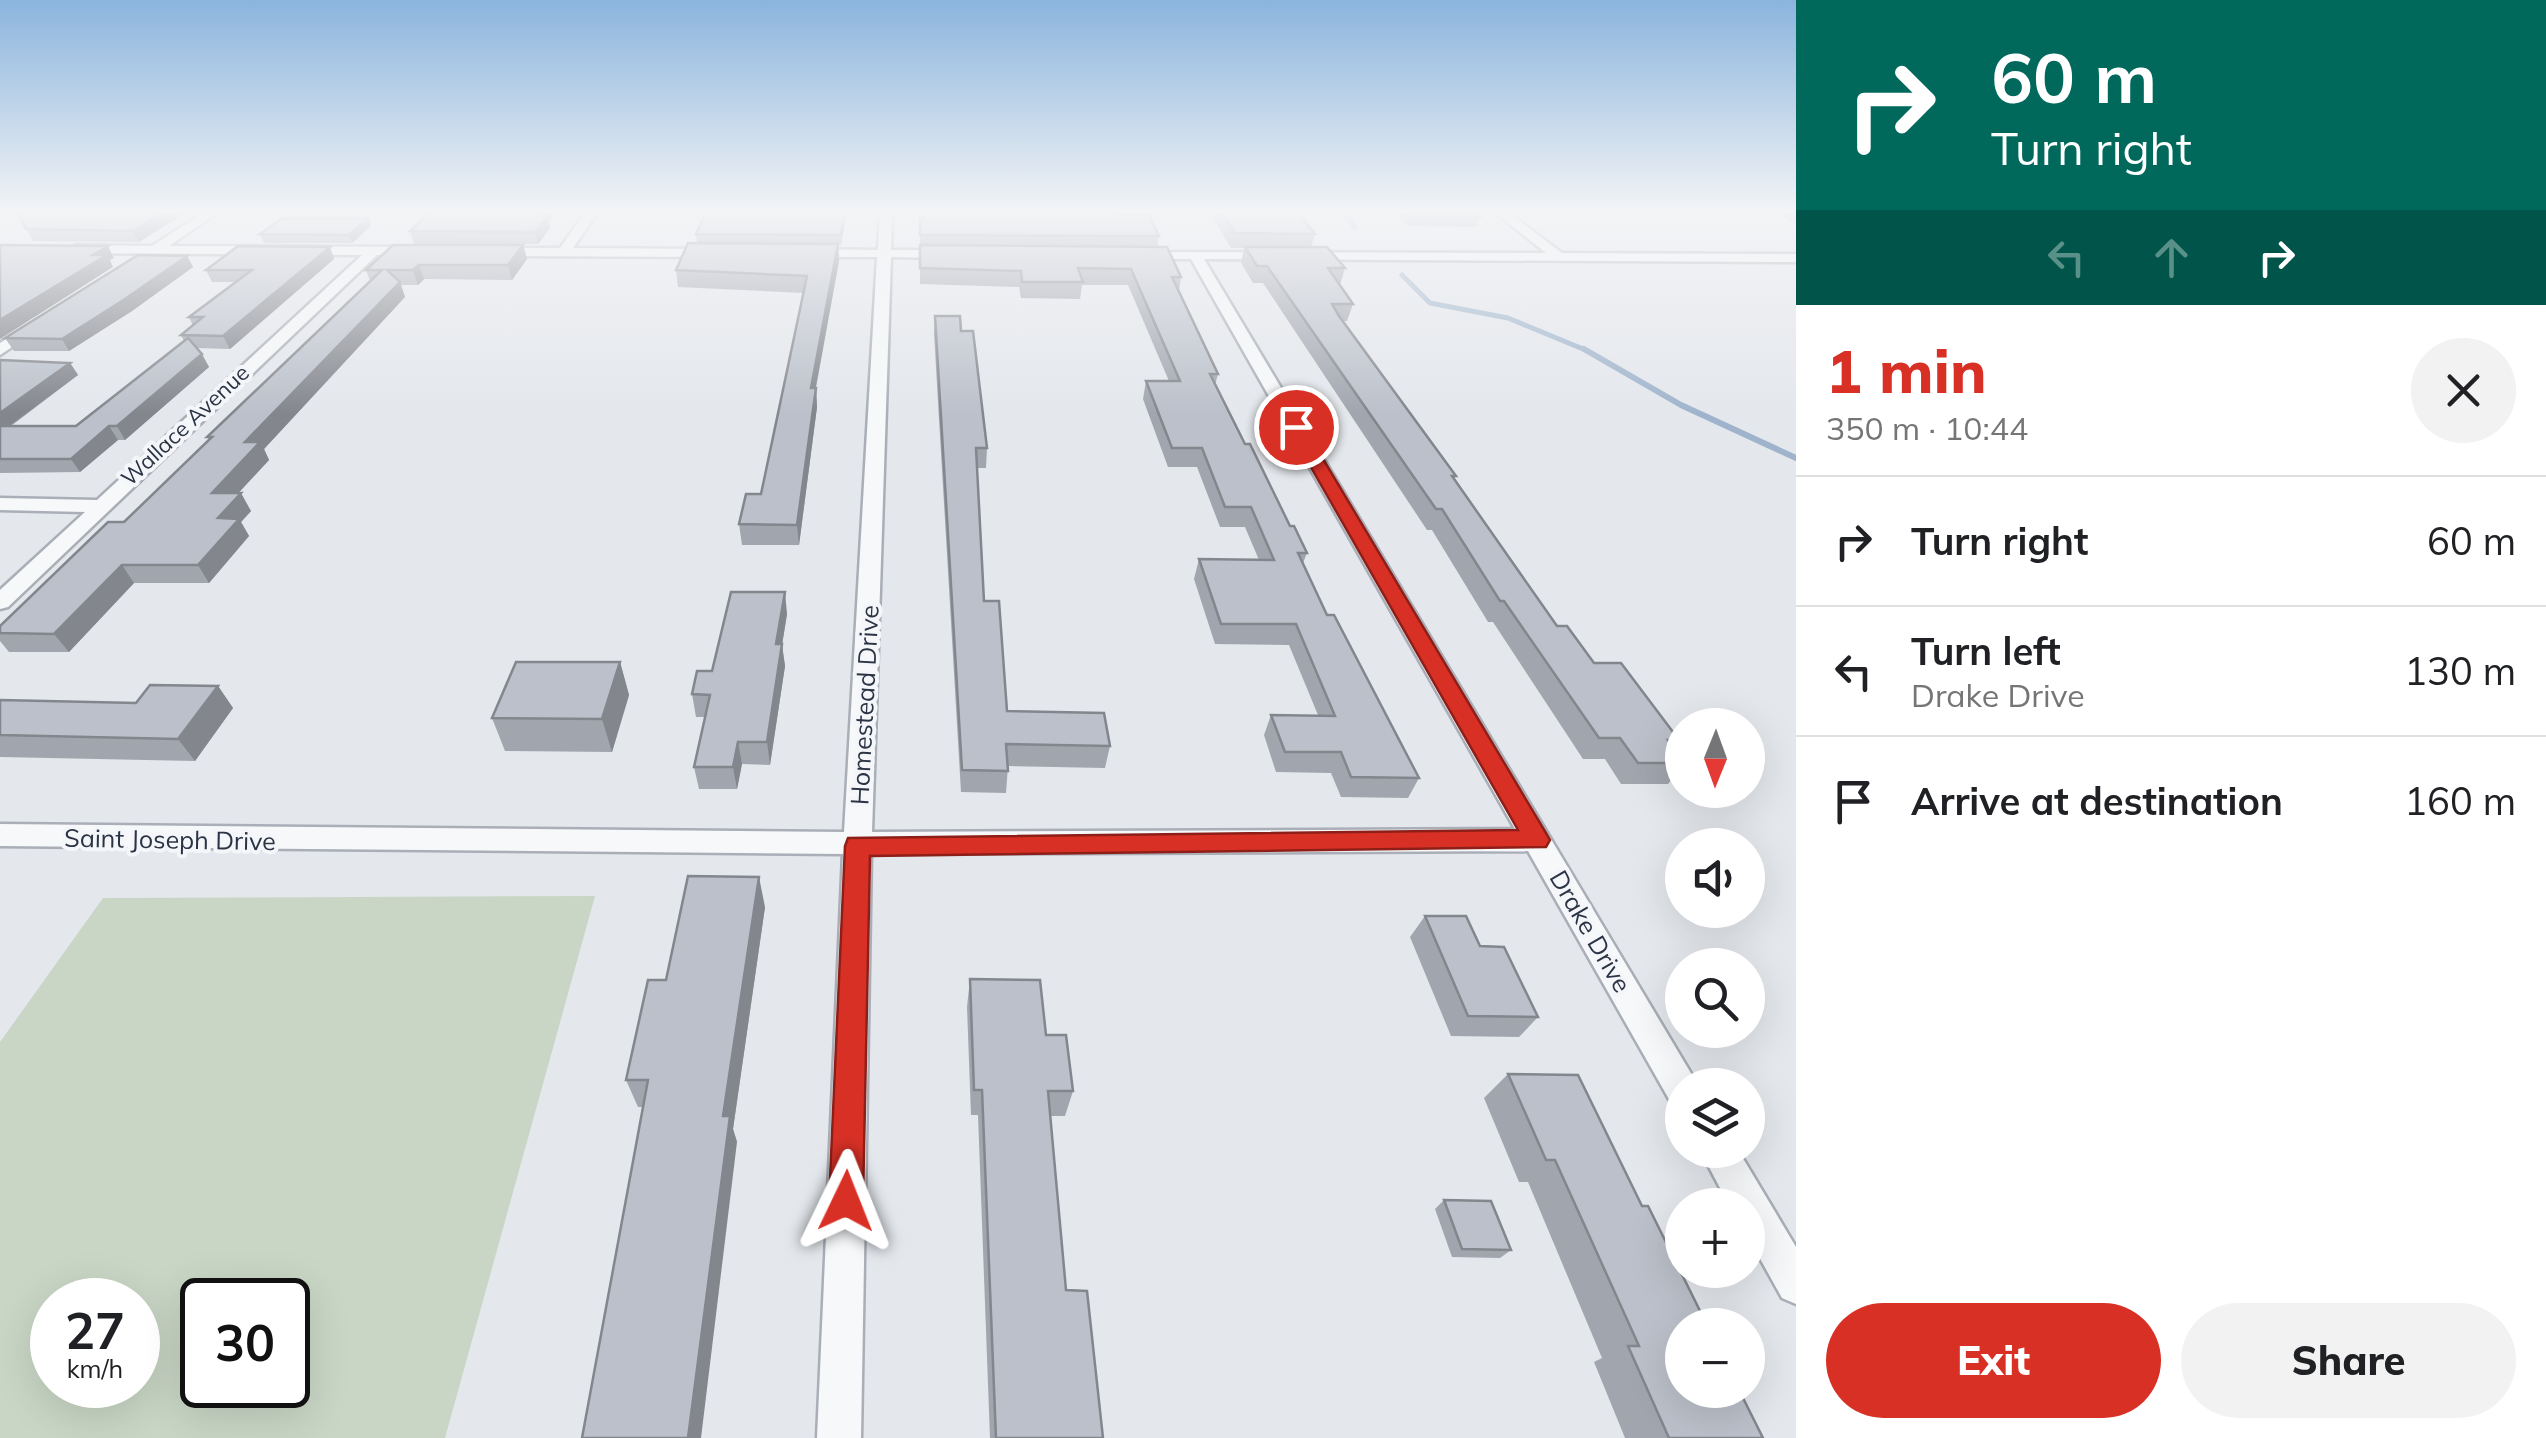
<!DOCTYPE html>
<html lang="en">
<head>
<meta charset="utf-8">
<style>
  body { margin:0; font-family:Mulish,sans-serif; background:#f2f2f2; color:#202124; height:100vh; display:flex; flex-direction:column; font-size:38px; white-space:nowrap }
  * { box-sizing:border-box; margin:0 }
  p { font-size:32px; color:#757577 }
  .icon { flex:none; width:55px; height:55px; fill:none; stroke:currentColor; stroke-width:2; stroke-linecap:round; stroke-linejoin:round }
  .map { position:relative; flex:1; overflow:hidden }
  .details { display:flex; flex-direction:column; background:#fff; width:750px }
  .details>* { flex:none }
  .guide { background:#00695c; color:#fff; overflow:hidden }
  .needle { width:65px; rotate:181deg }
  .controls { position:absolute; left:1665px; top:708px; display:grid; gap:20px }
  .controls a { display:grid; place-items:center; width:100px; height:100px; border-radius:50%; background:#fff; box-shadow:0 10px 40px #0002; font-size:50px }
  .speed { position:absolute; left:30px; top:1278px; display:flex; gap:20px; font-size:50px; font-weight:700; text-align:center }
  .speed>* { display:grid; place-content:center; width:130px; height:130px; border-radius:50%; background:#fff; box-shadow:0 10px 40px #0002; line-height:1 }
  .speed small { font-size:25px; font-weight:400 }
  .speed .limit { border:5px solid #111; border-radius:15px; background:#fff; color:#111 }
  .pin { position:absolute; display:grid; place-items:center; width:85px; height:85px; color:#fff; margin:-42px; border:5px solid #fff; border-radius:50%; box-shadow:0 2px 10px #0007 }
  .me { position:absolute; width:110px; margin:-55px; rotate:2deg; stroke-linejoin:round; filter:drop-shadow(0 0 8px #0008) }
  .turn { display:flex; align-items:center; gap:35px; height:210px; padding:0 30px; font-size:45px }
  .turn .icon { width:130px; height:130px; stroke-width:2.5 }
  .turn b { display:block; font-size:70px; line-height:85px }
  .lanes { display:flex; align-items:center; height:95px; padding:0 30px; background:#0003; justify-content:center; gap:50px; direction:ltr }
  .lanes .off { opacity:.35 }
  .round { display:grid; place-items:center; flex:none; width:105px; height:105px; border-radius:52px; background:#f2f2f2 }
  .overview { display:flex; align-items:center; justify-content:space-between; height:170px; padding:0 30px }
  h1 { font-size:60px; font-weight:800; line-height:75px; color:#d93025 }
  .cta { display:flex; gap:20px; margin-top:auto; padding:20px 30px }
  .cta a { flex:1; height:115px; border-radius:60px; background:#d93025; color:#fff; font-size:40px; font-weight:800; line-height:115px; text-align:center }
  .cta a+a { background:#f2f2f2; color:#202124 }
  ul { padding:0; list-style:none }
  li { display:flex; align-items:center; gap:30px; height:130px; padding:0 30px; border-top:2px solid #e0e0e0 }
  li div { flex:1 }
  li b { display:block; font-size:38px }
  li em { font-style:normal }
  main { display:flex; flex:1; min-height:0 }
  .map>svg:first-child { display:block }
  .green { fill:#c9d6c5; fill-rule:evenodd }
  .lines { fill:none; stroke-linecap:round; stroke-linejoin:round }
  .stream-far1 { stroke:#9fb4cc; stroke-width:5 }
  .stream { stroke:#9fb4cc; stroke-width:6 }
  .street-casing { stroke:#a9aeb7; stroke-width:5 }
  .street { fill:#f7f8fa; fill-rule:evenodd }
  .wall { fill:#a1a5ae }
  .shaded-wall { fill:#83868d }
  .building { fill:#bbc0ca; stroke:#83868d; stroke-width:2.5 }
  .route { fill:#d93025; stroke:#8d1f18; stroke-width:2.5 }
  .labels { text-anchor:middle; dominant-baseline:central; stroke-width:8; stroke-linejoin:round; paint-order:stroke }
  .far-street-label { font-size:22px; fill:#2b3445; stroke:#f4f6f9 }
  .street-label { font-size:25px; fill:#2b3445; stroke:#f4f6f9 }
</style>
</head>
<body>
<main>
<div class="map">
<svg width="1796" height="1438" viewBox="0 0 1796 1438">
  <rect width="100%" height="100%" fill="#e4e7ec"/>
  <path class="green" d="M 595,896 L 445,1438 L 0,1438 L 0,1042 L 103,898 ZM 52,1300 L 138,1300 L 138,1385 L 52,1385 ZM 288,1300 L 288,1385 L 202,1385 L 202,1300 Z"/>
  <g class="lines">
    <g class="stream-far1">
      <polyline points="1345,213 1355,228"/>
      <polyline points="1402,275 1430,303 1508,318 1588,351"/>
    </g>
    <polyline class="stream" points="1584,349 1681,405 1796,458"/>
    <defs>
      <g id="street">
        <polygon points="203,213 217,213 169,246 416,247 422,251 416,255 377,255 8,607 0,609 0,590 85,512 0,510 0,498 97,500 362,255 76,253 70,249 76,245 152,246"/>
        <polygon points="585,213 597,213 573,248 716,249 723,253 716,257 491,256 485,252 491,248 560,248"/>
        <polygon points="880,213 892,213 891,250 951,250 958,254 951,258 891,257 872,832 1515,829 1191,259 1136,259 1129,255 1131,252 1546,253 1496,213 1509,213 1562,253 1796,254 1796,262 1204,259 1698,1085 1682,1085 1682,1106 1670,1101 1528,851 871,854 861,1438 817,1438 843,854 0,846 0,824 844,832 877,257 806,257 799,253 806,249 878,250"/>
        <polygon points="30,324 42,327 0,355 0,343"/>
        <polygon points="1700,1150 1738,1150 1796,1247 1796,1304 1782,1298 1748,1237 1748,1205 1729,1205"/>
      </g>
    </defs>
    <use href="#street" class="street-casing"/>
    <use href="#street" class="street"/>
  </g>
  <g class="wall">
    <polygon points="18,213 185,213 139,242 33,241"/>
    <polygon points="429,213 556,213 549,221 550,228 538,244 414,244 410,231"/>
    <polygon points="845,213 841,245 838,245 839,261 816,388 817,407 799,545 742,545 739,524 761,494 804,293 678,287 676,270 697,243 696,234"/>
    <polygon points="1214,213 1298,213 1315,234 1311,247 1345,268 1340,285 1353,304 1347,321 1343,321 1456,476 1454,480 1557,626 1594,663 1679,740 1674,747 1682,759 1682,767 1668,784 1621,784 1605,759 1583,759 1493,622 1488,622 1432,530 1427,530 1263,283 1253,283 1241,263 1244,248 1231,248 1213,218"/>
    <polygon points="1394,213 1475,213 1480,217 1476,227 1408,226"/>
    <polygon points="1776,213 1796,213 1796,224"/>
    <polygon points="920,217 1159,236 1157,247 1181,277 1179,291 1218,374 1215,385 1245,444 1290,526 1307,553 1303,563 1327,615 1419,778 1408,798 1341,797 1331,773 1276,772 1264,735 1271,715 1318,715 1289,645 1215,644 1194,579 1199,559 1259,560 1245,527 1220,527 1197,467 1168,467 1143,399 1146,381 1169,381 1128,285 1082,285 1080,299 1021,298 1019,287 920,284"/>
    <polygon points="368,218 371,226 352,243 264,243 260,234"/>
    <polygon points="523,245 527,259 512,280 424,279 418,285 401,285 405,297 264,449 269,460 238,493 251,511 241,522 249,536 209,583 134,583 69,652 9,652 0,641 0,626 124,522 209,439 207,437 370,281 366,270"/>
    <polygon points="330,247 334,259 230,349 197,348 209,367 125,440 118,440 80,472 0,473 0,360 70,363 78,375 11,426 76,426 184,341 181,335 193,326 189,317 236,282 212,282 206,270"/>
    <polygon points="187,256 193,267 132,311 69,351 14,351 5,338"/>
    <polygon points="935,316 961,331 987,448 986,468 977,468 984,601 1007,711 1110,746 1105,768 1008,766 1006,793 961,792 934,334"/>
    <polygon points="787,614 782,645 785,666 770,765 742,764 737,789 699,789 694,767 705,717 696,717 692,694 712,671"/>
    <polygon points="620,662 629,695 612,752 505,751 492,718"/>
    <polygon points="218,686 233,708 195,761 0,757 0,700 136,703"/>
    <polygon points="765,907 733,1129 737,1142 644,1107 638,1107 626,1080 666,980"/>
    <polygon points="1425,916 1480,946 1538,1017 1519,1037 1451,1036 1410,937"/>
    <polygon points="970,979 1046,1035 1073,1091 1065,1116 1050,1116 1066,1290 1103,1438 990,1438 978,1115 971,1115 967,1007"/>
    <polygon points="1508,1074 1642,1206 1763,1438 1625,1438 1594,1362 1602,1358 1528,1182 1519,1182 1484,1098"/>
    <polygon points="1444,1200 1511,1250 1500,1258 1452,1257 1435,1209"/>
  </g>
  <g class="shaded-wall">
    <polygon points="162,213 185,213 139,242 133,231"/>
    <polygon points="544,213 556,213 549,221 550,228 538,244 535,232"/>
    <polygon points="845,213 845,222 841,245 841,235"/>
    <polygon points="368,218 371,226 352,243 349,235"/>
    <polygon points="838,244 839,261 812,407 811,388"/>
    <polygon points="523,245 527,259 512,280 508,265"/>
    <polygon points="108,246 114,258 110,260 113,267 0,339 0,320"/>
    <polygon points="330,247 334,259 230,349 223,336"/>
    <polygon points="187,256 193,267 132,311 69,351 62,339"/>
    <polygon points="419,265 424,279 418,285 413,270"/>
    <polygon points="400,282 405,297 264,449 269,460 222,511 212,493 245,442"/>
    <polygon points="202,354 209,367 125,440 117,426"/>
    <polygon points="70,363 78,375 0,433 0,413"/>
    <polygon points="816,388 817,407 799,545 797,525"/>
    <polygon points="109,426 118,440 80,472 71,459"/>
    <polygon points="241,493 251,511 241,522 249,536 209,583 198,565 218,518"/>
    <polygon points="122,565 134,583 69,652 54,634"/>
    <polygon points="785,592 787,614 782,645 785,666 770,765 767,742 776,644"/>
    <polygon points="620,662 629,695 612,752 602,719"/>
    <polygon points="218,686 233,708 195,761 178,739"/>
    <polygon points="738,742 742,764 737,789 733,767"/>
    <polygon points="759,877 765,907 733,1129 737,1142 701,1438 688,1438 723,1116"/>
  </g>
  <g class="building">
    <polygon points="18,213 162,213 133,231 26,229"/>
    <polygon points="429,213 544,213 541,216 548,216 535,232 410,231"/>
    <polygon points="706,213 845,213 841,235 696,234"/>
    <polygon points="925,213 1084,213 1149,215 1159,236 920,235 920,217 925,217"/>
    <polygon points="1222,213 1298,213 1315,234 1235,233"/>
    <polygon points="1407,213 1475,213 1480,217 1411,217"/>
    <polygon points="283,218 368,218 349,235 260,234"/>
    <polygon points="688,243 838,244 811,388 816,388 797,525 739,524 746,494 761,494 807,276 676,270"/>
    <polygon points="0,245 108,246 93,255 107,255 0,320"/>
    <polygon points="393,245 523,245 508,265 419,265 413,270 387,270 400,282 245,442 260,442 212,493 241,493 218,518 239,519 198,565 122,565 54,634 0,633 0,626 108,522 124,522 212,437 207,437 382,270 366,270"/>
    <polygon points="920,245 1167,247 1181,277 1172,277 1218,374 1210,374 1245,444 1250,444 1290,526 1294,526 1307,553 1298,553 1327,615 1334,615 1419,778 1351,777 1341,752 1285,752 1271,715 1335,716 1296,624 1221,624 1199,559 1274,560 1251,507 1225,507 1202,448 1172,448 1146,381 1180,381 1131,269 1078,268 1083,282 1022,282 1021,271 920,268"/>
    <polygon points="238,246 330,247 223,336 181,335 203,317 189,317 252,270 206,270"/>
    <polygon points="1245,247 1327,247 1345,268 1328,268 1353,304 1332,304 1339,316 1456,476 1452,476 1557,626 1567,626 1594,663 1621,663 1679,740 1668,740 1682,759 1682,763 1638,763 1620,738 1599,738 1504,601 1500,601 1442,509 1436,509 1267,266 1257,266"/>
    <polygon points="138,255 187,256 125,299 62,339 5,338"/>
    <polygon points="935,316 960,316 961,331 973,331 987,448 976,448 984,601 999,601 1007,711 1104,713 1110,746 1006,744 1008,771 962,770"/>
    <polygon points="188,338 202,354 117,426 109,426 71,459 0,459 0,426 76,426"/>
    <polygon points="0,360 70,363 0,413"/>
    <polygon points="731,592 785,592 776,644 782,644 767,742 738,742 733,767 694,767 710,695 692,694 697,671 712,671"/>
    <polygon points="516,662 620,662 602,719 492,718"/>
    <polygon points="150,685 218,686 178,739 0,735 0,700 136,703"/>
    <polygon points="688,876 759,877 723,1116 730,1116 688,1438 582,1438 648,1080 626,1080 648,980 666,980"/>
    <polygon points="1425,916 1466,916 1480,946 1504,947 1538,1017 1468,1016"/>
    <polygon points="970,979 1040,980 1046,1035 1066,1035 1073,1091 1048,1091 1066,1290 1087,1291 1103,1438 996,1438 982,1090 974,1090"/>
    <polygon points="1508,1074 1578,1075 1642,1206 1648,1206 1707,1325 1682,1325 1682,1390 1739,1390 1763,1438 1669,1438 1628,1346 1639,1346 1555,1160 1546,1160"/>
    <polygon points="1444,1200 1491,1201 1511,1250 1462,1249"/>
  </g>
  <linearGradient id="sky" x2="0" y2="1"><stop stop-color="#8bb4dd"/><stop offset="0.51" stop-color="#f3f4f6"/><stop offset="1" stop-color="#f3f4f6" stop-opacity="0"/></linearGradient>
  <rect width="1796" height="414" fill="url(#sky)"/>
  <polygon class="route" points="1296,422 1304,427 1546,833 1550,840 1546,847 870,856 863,1201 858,1213 846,1218 834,1213 829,1201 845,846 848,838 1518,830 1288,427"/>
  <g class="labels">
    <g class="far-street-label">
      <text transform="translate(185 425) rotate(-43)">Wallace Avenue</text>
    </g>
    <g class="street-label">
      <text transform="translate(864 705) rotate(-87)">Homestead Drive</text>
      <text transform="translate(170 839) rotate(1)">Saint Joseph Drive</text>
      <text transform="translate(1591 931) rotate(60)">Drake Drive</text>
    </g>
  </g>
</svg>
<div class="controls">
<a><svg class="needle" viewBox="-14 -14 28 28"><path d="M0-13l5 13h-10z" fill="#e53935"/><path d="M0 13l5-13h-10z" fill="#757577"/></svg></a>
<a><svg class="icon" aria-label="sound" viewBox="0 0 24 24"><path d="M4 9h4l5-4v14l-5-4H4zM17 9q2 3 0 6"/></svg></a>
<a><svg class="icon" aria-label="search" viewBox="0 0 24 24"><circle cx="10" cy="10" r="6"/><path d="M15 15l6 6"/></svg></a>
<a><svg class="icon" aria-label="layers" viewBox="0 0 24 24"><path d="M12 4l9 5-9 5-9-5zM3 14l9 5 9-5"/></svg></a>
<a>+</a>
<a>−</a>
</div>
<div class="speed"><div>27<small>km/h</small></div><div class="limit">30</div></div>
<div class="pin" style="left:1296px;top:427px;background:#d93025"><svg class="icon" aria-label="arrive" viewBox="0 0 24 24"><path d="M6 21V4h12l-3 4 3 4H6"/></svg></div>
<svg class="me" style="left:846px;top:1201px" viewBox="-20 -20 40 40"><path d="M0-17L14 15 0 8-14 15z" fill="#d93025" stroke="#fff" stroke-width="4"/></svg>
</div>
<section class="details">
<div class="guide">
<div class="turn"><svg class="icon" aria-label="right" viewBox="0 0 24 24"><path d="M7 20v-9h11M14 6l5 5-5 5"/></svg><div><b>60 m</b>Turn right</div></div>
<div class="lanes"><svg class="icon off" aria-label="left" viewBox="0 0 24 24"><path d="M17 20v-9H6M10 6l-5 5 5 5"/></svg><svg class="icon off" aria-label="ahead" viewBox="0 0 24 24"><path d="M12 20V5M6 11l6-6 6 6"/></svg><svg class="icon" aria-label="right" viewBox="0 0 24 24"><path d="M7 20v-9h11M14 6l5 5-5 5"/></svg></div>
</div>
<div class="overview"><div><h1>1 min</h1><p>350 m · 10:44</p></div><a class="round"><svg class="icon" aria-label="close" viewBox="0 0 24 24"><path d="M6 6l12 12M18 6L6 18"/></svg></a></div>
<ul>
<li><svg class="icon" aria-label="right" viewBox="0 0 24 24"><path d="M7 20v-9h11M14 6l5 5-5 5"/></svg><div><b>Turn right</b></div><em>60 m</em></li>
<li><svg class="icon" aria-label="left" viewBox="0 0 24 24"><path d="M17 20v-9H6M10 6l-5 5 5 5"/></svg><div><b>Turn left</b><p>Drake Drive</p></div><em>130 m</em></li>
<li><svg class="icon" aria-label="arrive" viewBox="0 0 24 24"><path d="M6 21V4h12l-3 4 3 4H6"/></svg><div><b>Arrive at destination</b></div><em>160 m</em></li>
</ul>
<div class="cta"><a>Exit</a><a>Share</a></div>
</section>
</main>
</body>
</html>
